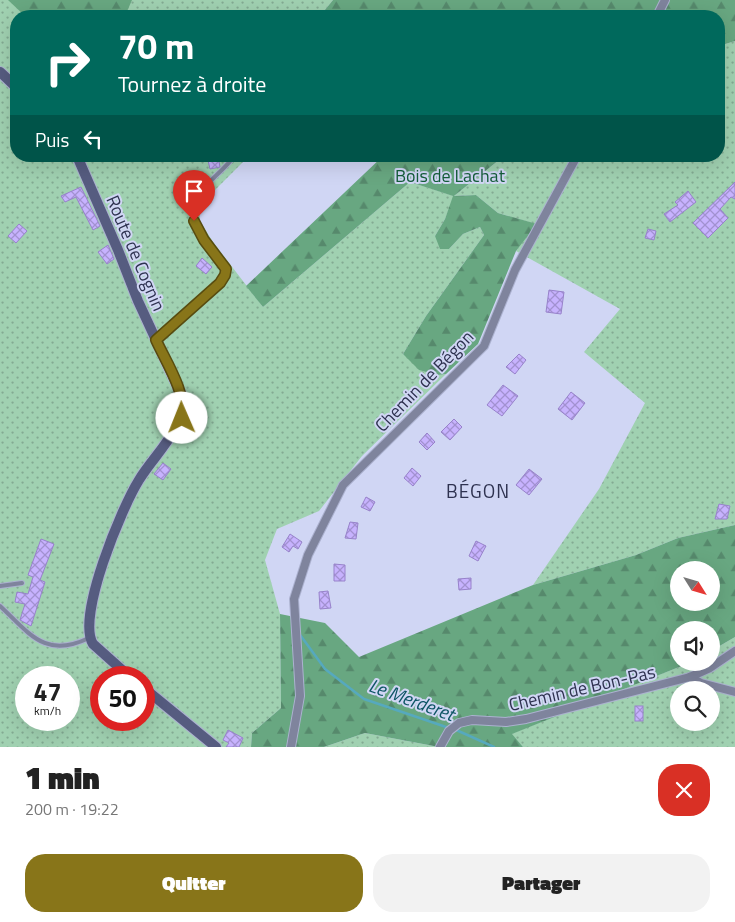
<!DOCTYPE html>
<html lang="fr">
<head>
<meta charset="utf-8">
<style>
  body { margin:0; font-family:"Titillium Web",sans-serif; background:#f2f2f2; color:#222; height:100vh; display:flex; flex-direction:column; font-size:19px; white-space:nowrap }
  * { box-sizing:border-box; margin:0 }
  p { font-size:16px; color:#767676 }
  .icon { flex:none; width:28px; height:28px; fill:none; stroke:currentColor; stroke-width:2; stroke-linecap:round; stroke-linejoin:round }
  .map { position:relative; height:747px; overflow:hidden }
  .details { display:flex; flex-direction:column; background:#fff; flex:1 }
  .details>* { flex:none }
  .hud { position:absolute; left:10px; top:10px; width:715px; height:152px; border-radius:20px; box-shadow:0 5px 20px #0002; background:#00695c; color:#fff; overflow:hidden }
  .needle { width:32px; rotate:127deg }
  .tools { position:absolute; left:670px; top:561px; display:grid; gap:10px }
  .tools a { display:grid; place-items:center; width:50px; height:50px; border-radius:50%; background:#fff; box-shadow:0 5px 20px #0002; font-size:25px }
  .speed { position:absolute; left:15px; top:666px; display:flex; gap:10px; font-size:25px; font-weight:700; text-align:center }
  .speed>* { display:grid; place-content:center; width:65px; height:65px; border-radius:50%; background:#fff; box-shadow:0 5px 20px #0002; line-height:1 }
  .speed small { font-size:12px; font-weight:400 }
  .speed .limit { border:8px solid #d22; background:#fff; color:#111 }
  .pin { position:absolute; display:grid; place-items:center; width:42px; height:42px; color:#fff; margin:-51px -21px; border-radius:50% 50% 50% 0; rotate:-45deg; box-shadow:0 0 5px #0007 }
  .pin .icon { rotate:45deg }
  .me { position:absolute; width:55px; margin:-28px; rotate:359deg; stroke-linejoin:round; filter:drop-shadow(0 0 4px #0008) }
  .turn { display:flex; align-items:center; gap:18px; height:105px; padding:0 25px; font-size:22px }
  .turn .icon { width:65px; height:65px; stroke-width:2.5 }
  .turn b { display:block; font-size:35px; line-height:42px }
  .then { display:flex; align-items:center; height:48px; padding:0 25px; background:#0003; gap:10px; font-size:19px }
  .round { display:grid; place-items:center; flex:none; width:52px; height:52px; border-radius:20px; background:#f2f2f2 }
  .headline { display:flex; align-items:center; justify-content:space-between; height:85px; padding:0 25px }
  h1 { font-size:30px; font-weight:800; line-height:38px }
  .cta { display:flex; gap:10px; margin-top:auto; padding:10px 25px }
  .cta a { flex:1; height:58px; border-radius:20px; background:#887519; color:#fff; font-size:20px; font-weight:800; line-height:58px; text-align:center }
  .cta a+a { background:#f2f2f2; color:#222 }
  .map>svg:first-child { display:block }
  .grass { fill:url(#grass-dots); fill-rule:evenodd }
  .forest { fill:url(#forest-firs); fill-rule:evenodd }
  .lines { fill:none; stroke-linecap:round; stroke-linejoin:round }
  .stream { stroke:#56a9be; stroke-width:2.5 }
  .building { fill:url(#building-cross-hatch); stroke:#9782ca }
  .service-casing { stroke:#acb2d0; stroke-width:6 }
  .minor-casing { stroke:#acb2d0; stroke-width:10 }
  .secondary-casing { stroke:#acb2d0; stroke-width:12 }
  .service { stroke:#7f849d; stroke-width:4 }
  .minor { stroke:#7f849d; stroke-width:8 }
  .secondary { stroke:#565c80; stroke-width:10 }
  .route-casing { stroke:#584c10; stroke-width:12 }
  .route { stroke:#887519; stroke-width:9 }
  .labels { text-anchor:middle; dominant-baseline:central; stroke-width:4; stroke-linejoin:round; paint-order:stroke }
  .park-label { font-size:18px; fill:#135d39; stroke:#d0d6f4 }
  .street-label { font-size:18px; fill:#2e3250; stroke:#d0d6f4 }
  .neighbourhood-label { font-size:19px; letter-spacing:1px; fill:#2e3250; stroke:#d0d6f4 }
  .water-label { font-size:19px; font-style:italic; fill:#0e5565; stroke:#d0d6f4 }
</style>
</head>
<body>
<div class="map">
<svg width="735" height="747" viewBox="0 0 735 747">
  <defs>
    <pattern id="grass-dots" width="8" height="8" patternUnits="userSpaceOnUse" patternTransform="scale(1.25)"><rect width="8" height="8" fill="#a0d1b1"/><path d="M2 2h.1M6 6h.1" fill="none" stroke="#83aa92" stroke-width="1.8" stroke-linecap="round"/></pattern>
    <pattern id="forest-firs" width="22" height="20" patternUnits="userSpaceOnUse" patternTransform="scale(1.25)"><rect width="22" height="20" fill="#68a781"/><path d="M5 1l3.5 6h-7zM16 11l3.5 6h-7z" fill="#56896c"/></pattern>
    <pattern id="building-cross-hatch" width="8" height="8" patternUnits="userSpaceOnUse" patternTransform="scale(1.25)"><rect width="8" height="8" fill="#c7b2fe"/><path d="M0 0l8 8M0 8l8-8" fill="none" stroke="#a291d0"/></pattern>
  </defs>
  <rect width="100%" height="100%" fill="#d0d6f4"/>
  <g class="grass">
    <path d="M 0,0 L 333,0 L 324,11 L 328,16 L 16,16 L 16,156 L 249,156 L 200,205 L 200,221 L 213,242 L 263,307 L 410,182 L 454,196 L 504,156 L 719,156 L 719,46 L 735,41 L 735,525 L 678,538 L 636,555 L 533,585 L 599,489 L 645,403 L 584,352 L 620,309 L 516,251 L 536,224 L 498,213 L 476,195 L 454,196 L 445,219 L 435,236 L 449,249 L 463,234 L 480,227 L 484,235 L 426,316 L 403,354 L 438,375 L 446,374 L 362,456 L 319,511 L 277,529 L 265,560 L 280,614 L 281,708 L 252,733 L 251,747 L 0,747 ZM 26,678 L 69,678 L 69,720 L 26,720 ZM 101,678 L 144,678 L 144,720 L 101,720 Z"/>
    <path d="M 735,637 L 735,747 L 523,747 L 511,734 L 689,663 L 711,662 L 711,651 ZM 679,690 L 711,690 L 711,722 L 679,722 Z"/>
    <polygon points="365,733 439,747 324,747"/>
  </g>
  <g class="forest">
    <polygon points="8,0 132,0 125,16 25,16"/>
    <polygon points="333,0 735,0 735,41 719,46 719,16 328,16 324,11"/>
    <polygon points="383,156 504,156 454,196 476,195 498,213 537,224 516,251 478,344 446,374 438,375 419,370 403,354 426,316 484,235 480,227 463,234 449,249 440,249 435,236 445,219 453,196 410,182 263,307 246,286"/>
    <path d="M 735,525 L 735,637 L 711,651 L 711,630 L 679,630 L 679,662 L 689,663 L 512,734 L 523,747 L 439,747 L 365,733 L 324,747 L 251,747 L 252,733 L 281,708 L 280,614 L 325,623 L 359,657 L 533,585 L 636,555 L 678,538 ZM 679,570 L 711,570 L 711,602 L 679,602 Z"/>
  </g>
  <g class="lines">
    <g class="stream">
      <polyline points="298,632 325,669 364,699 449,728"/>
      <polyline points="454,729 494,747"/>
    </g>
  </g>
  <g class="building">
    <polygon points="207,156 218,156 220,167 210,169"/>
    <polygon points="735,182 735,199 731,197 720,209 728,218 708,238 693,223"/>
    <polygon points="81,187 100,226 93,230 76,197 65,202 61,196"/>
    <polygon points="688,191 696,202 670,222 664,214 678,205 675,202"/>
    <polygon points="19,224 27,231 16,243 8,236"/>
    <polygon points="648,229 656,231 654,240 645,238"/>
    <polygon points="108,245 114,259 107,264 98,252"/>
    <polygon points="202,258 212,267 206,274 196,266"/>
    <polygon points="549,290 564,292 561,314 546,312"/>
    <polygon points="519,354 526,360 515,374 506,367"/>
    <polygon points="503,385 518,396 502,416 487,405"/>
    <polygon points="571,392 585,403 572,420 558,409"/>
    <polygon points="454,419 462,427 450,440 441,432"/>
    <polygon points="427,433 435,442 427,450 419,442"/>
    <polygon points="163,463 171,469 163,480 154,474"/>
    <polygon points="412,468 421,476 413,486 404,478"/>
    <polygon points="529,469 542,479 529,495 516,485"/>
    <polygon points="366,497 375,502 370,511 361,507"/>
    <polygon points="719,504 730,506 727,519 715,519"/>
    <polygon points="350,522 358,523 356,539 345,538"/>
    <polygon points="290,534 302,542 298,549 293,546 289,552 282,547"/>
    <polygon points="41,539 54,544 40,580 45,582 31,626 20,620 25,604 15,602 17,592 28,594 33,577 28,575"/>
    <polygon points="476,541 486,546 478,561 469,556"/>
    <polygon points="334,564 345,565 345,581 334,581"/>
    <polygon points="471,578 471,589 459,590 458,579"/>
    <polygon points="328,591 331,608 320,609 319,592"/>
    <rect x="635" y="706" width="8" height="15"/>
    <polygon points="228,730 243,738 239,747 226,747 229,743 223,740"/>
  </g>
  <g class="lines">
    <defs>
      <g id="service">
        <path d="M 156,340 L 220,283 C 225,275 227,271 222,264 C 207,246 186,223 197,198 C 204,184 221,173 231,160"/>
        <polyline points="0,586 22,583"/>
        <path d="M 0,606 C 30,634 45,659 89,638"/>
      </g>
      <g id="minor">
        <polyline points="657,16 665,0"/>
        <polyline points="690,677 701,683 735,692"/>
        <polyline points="291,747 300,696 294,599 308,555 343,485 484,346 515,270 577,156"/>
        <polyline points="440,747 449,731 459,723 472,720 506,722 526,719 690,677 710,668 735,651"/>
      </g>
      <g id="secondary">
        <polyline points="0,72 16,87"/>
        <path d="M 77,156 L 118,250 L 138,301 L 181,394 C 187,428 156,452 139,480 C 122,507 76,617 93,644 L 131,678"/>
        <polyline points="144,688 216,747"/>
      </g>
    </defs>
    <use href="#service" class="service-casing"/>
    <use href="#minor" class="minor-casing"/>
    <use href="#secondary" class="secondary-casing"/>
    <use href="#service" class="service"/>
    <use href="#minor" class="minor"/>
    <use href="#secondary" class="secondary"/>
  </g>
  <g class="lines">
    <defs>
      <path id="route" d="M 182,418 C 186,391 167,364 156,340 L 220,283 L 225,275 L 226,269 L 204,240 L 194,221"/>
    </defs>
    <use href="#route" class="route-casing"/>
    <use href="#route" class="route"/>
  </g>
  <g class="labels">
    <g class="park-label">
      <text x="450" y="175">Bois de Lachat</text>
    </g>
    <g class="street-label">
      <text transform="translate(136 253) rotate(67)">Route de Cognin</text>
      <text transform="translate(424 381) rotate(-46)">Chemin de Bégon</text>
      <text transform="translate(582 688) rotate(-13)">Chemin de Bon-Pas</text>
    </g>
    <g class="neighbourhood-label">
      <text x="478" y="490">BÉGON</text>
    </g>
    <g class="water-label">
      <text transform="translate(412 699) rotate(20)">Le Merderet</text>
    </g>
  </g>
</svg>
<div class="tools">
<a><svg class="needle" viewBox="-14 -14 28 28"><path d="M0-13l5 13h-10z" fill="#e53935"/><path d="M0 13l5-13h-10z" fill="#767676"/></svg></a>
<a><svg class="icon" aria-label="sound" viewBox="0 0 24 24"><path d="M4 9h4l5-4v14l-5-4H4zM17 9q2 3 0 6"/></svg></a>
<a><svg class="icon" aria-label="search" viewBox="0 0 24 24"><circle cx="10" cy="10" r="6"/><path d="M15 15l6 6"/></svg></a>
</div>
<div class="speed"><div>47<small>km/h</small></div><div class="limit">50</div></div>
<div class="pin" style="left:194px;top:221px;background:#d93025"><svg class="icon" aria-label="arrive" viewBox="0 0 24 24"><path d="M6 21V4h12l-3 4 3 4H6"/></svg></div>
<svg class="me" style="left:182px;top:418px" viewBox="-20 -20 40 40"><circle r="19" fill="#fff"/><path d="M0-13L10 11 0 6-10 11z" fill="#887519"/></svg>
<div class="hud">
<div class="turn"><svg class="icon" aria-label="right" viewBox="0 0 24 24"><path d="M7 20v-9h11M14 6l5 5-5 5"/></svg><div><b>70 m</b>Tournez à droite</div></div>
<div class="then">Puis<svg class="icon" aria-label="left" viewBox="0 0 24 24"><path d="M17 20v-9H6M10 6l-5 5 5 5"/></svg></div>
</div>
</div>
<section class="details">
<div class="headline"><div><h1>1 min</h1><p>200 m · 19:22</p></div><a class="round" style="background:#d93025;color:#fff"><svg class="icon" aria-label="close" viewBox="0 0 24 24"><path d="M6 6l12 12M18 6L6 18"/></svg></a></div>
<div class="cta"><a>Quitter</a><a>Partager</a></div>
</section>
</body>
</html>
